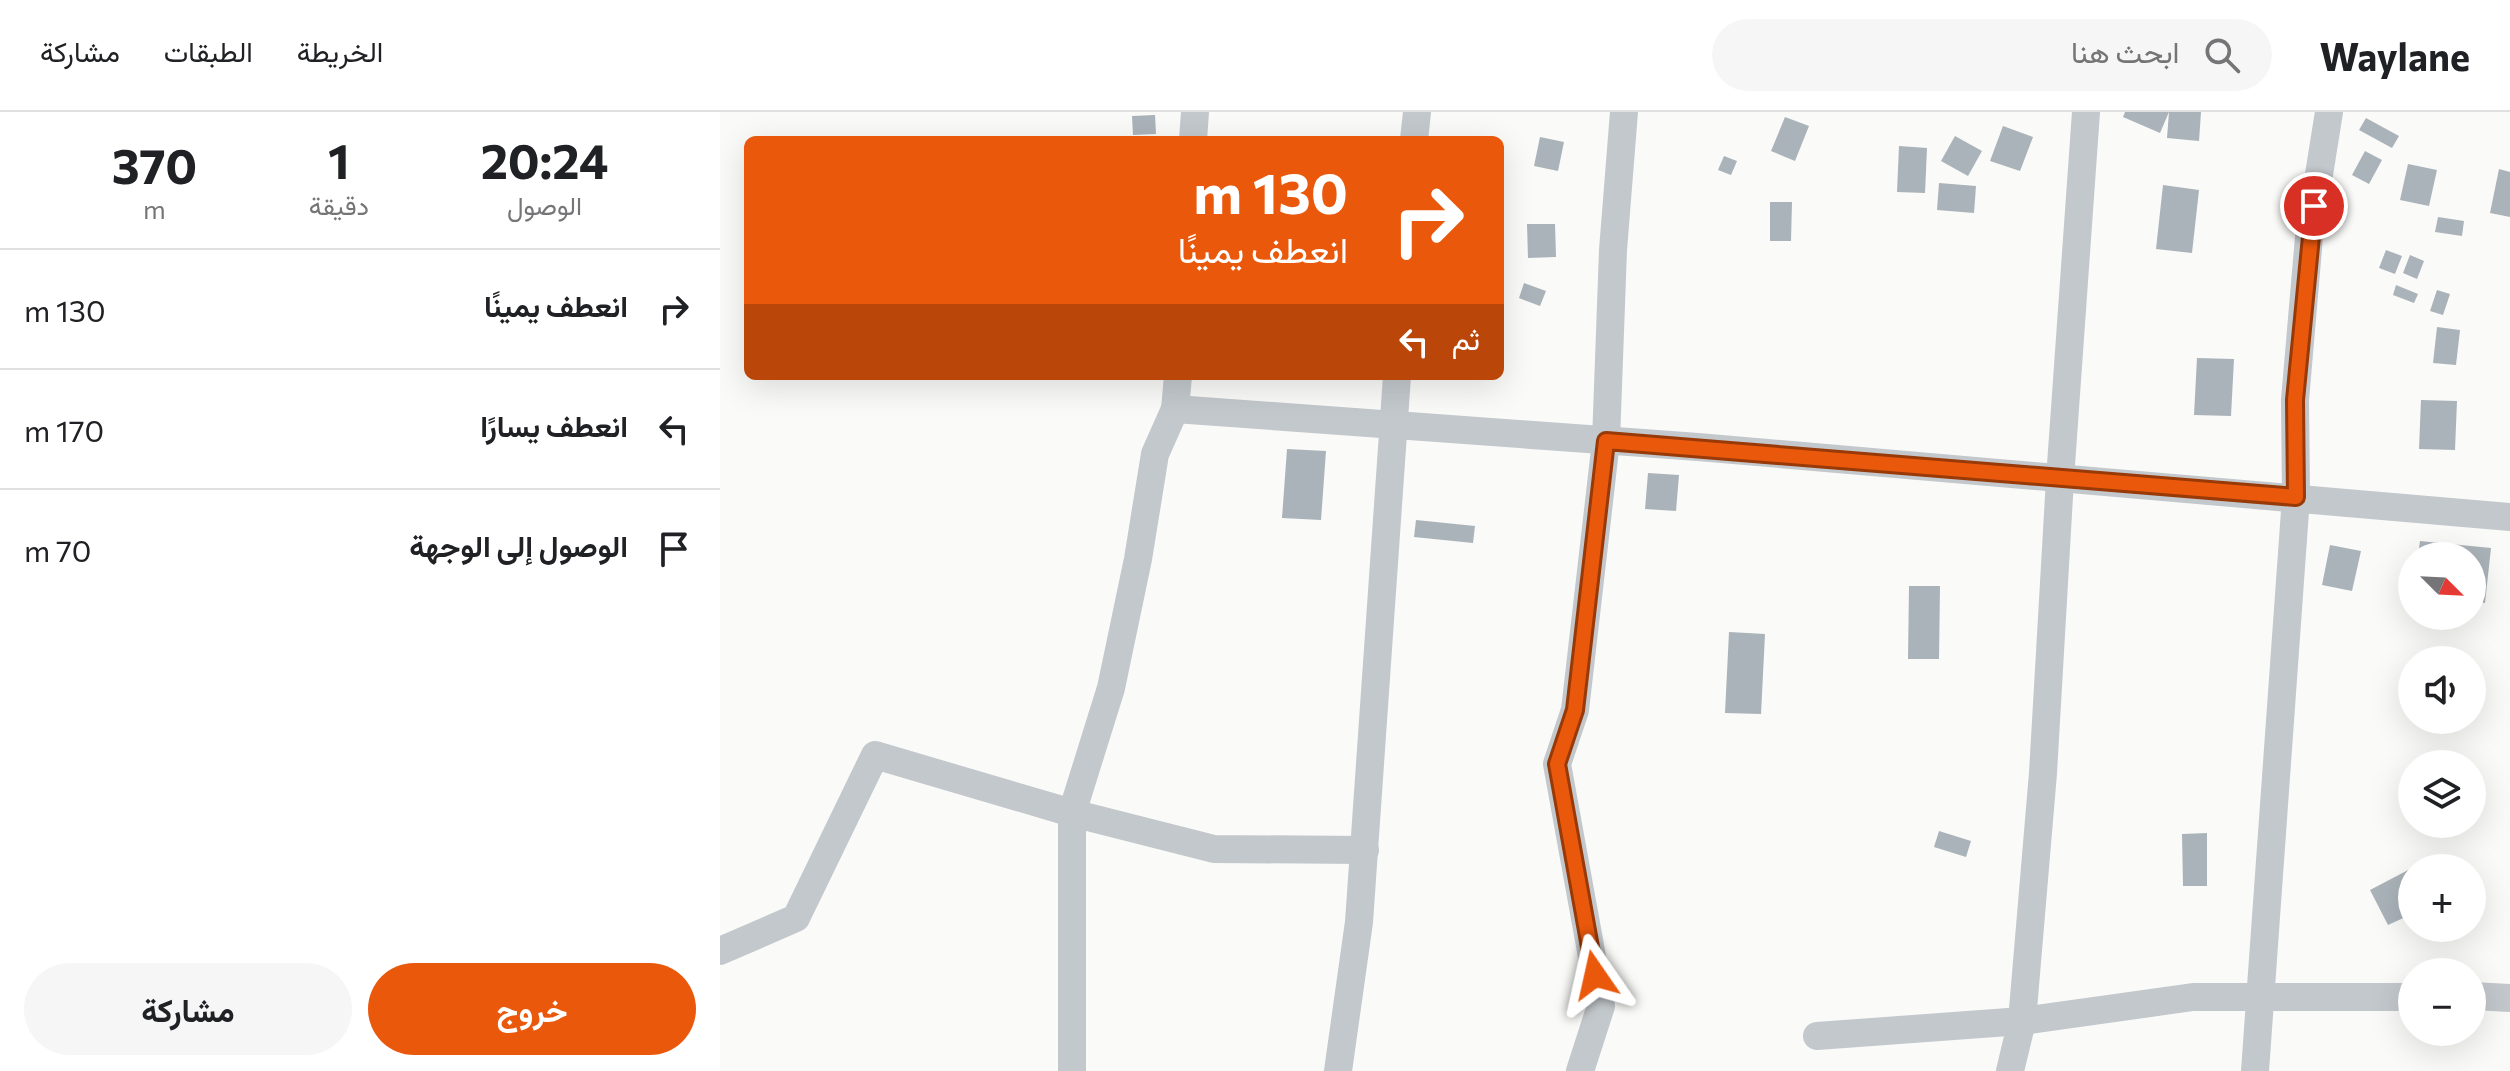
<!DOCTYPE html>
<html lang="ar">
<head>
<meta charset="utf-8">
<style>
  body { margin:0; font-family:Commissioner,Vazirmatn,sans-serif; background:#f6f6f6; color:#202124; direction:rtl; height:100vh; display:flex; flex-direction:column; font-size:30px; white-space:nowrap }
  * { box-sizing:border-box; margin:0 }
  p { font-size:26px; color:#757577 }
  .icon { flex:none; width:44px; height:44px; fill:none; stroke:currentColor; stroke-width:2; stroke-linecap:round; stroke-linejoin:round }
  .map { position:relative; flex:1; overflow:hidden; direction:ltr }
  .drawer { display:flex; flex-direction:column; background:#fff; width:720px }
  .drawer>* { flex:none }
  .banner { position:absolute; left:24px; top:24px; width:760px; height:244px; border-radius:12px; box-shadow:0 8px 32px #0002; direction:rtl; background:#ea580c; color:#fff; overflow:hidden }
  .needle { width:52px; rotate:114deg }
  .buttons { position:absolute; left:1678px; top:430px; display:grid; gap:16px }
  .buttons a { display:grid; place-items:center; width:88px; height:88px; border-radius:50%; background:#fff; box-shadow:0 8px 32px #0002; font-size:40px }
  .pin { position:absolute; display:grid; place-items:center; width:68px; height:68px; color:#fff; margin:-34px; border:4px solid #fff; border-radius:50%; box-shadow:0 2px 8px #0007 }
  .me { position:absolute; width:88px; margin:-44px; rotate:349deg; stroke-linejoin:round; filter:drop-shadow(0 0 6px #0008) }
  .turn { display:flex; align-items:center; gap:28px; height:168px; padding:0 24px; font-size:36px }
  .turn .icon { width:104px; height:104px; stroke-width:2.5 }
  .turn b { display:block; font-size:56px; line-height:68px }
  .then { display:flex; align-items:center; height:76px; padding:0 24px; background:#0003; gap:16px; font-size:30px }
  .eta { display:flex; justify-content:space-evenly; align-items:center; height:136px; text-align:center }
  .eta b { font-size:48px; font-weight:700; line-height:56px }
  .button { display:flex; gap:16px; margin-top:auto; padding:16px 24px }
  .button a { flex:1; height:92px; border-radius:48px; background:#ea580c; color:#fff; font-size:32px; font-weight:700; line-height:92px; text-align:center }
  .button a+a { background:#f6f6f6; color:#202124 }
  ul { padding:0; list-style:none }
  li { display:flex; align-items:center; gap:24px; height:120px; padding:0 24px; border-top:2px solid #e0e0e0 }
  li div { flex:1 }
  li b { display:block; font-size:30px }
  li em { font-style:normal }
  header { display:flex; align-items:center; gap:48px; box-sizing:border-box; height:112px; padding:0 40px; background:#fff; border-bottom:2px solid #e0e0e0 }
  header strong { font-size:38px }
  nav { display:flex; gap:44px; margin-inline-start:auto; font-size:28px }
  .search { width:560px; height:72px; background:#f6f6f6; display:flex; align-items:center; gap:20px; box-sizing:border-box; padding:0 28px; border-radius:44px; color:#757577; font-size:30px }
  main { display:flex; flex:1; min-height:0 }
  .map>svg:first-child { display:block }
  .building { fill:#aab3b9 }
  .lines { fill:none; stroke-linecap:round; stroke-linejoin:round }
  .minor { stroke:#c3c8cc; stroke-width:28 }
  .route-casing { stroke:#983908; stroke-width:20 }
  .route { stroke:#ea580c; stroke-width:14 }
</style>
</head>
<body>
<header>
<strong>Waylane</strong>
<div class="search"><svg class="icon" aria-label="search" viewBox="0 0 24 24"><circle cx="10" cy="10" r="6"/><path d="M15 15l6 6"/></svg>ابحث هنا</div>
<nav><a>الخريطة</a><a>الطبقات</a><a>مشاركة</a></nav>
</header>
<main>
<div class="map">
<svg width="1790" height="959" viewBox="0 0 1790 959">
  <rect width="100%" height="100%" fill="#fafaf8"/>
  <g class="building">
    <polygon points="1405,0 1449,0 1440,21 1403,5"/>
    <polygon points="1449,0 1481,0 1479,29 1447,26"/>
    <polygon points="435,3 436,22 413,23 412,4"/>
    <polygon points="1065,5 1089,14 1075,49 1051,39"/>
    <polygon points="1646,6 1679,24 1672,36 1639,18"/>
    <polygon points="1283,14 1313,25 1300,59 1270,49"/>
    <polygon points="1235,24 1262,39 1248,64 1221,49"/>
    <polygon points="820,25 844,30 838,59 814,54"/>
    <polygon points="1179,34 1207,36 1205,81 1177,80"/>
    <polygon points="1645,39 1662,48 1649,72 1632,63"/>
    <polygon points="1004,44 1017,49 1011,63 998,58"/>
    <polygon points="1688,52 1717,58 1709,94 1680,88"/>
    <polygon points="1779,57 1790,60 1790,105 1770,101"/>
    <polygon points="1219,71 1256,74 1254,101 1217,98"/>
    <polygon points="1443,73 1479,78 1472,141 1436,137"/>
    <polygon points="1050,90 1072,90 1071,129 1050,129"/>
    <polygon points="1718,105 1744,109 1742,124 1715,120"/>
    <polygon points="807,112 835,112 836,145 808,146"/>
    <polygon points="1666,138 1682,144 1675,162 1659,156"/>
    <polygon points="1690,143 1704,149 1697,167 1683,161"/>
    <polygon points="804,171 826,179 820,194 799,186"/>
    <polygon points="1676,173 1698,182 1694,191 1673,183"/>
    <polygon points="1717,178 1730,182 1723,203 1710,199"/>
    <polygon points="1717,215 1740,218 1736,253 1713,251"/>
    <polygon points="1477,246 1514,247 1511,304 1474,303"/>
    <polygon points="1701,288 1737,289 1735,338 1699,337"/>
    <polygon points="567,337 606,339 601,408 562,406"/>
    <polygon points="928,361 959,363 956,399 925,397"/>
    <polygon points="696,408 755,414 753,431 694,425"/>
    <polygon points="1700,429 1771,436 1765,491 1752,489 1752,444 1698,444"/>
    <polygon points="1610,433 1641,439 1632,479 1602,473"/>
    <polygon points="1189,474 1220,474 1219,547 1188,547"/>
    <polygon points="1009,520 1045,522 1041,602 1005,601"/>
    <polygon points="1219,719 1251,729 1246,745 1214,735"/>
    <polygon points="1487,721 1487,774 1463,774 1462,722"/>
    <polygon points="1692,756 1692,802 1668,813 1650,778"/>
  </g>
  <g class="lines">
    <g class="minor">
      <polyline points="473,28 475,0"/>
      <polyline points="694,28 697,0"/>
      <polyline points="455,297 458,264"/>
      <polyline points="0,839 76,806 155,643 352,701 494,737 645,738"/>
      <polyline points="1752,884 1790,886"/>
      <polyline points="1097,924 1302,909 1473,885 1692,885"/>
      <polyline points="352,959 352,701 391,576 418,447 435,342 455,297 978,335 1790,405"/>
      <polyline points="618,959 639,810 677,264"/>
      <polyline points="860,959 881,894 837,652 855,598 886,329 893,138 904,0"/>
      <polyline points="1290,959 1302,909 1323,661 1340,367 1366,0"/>
      <polyline points="1535,959 1576,385 1575,288 1589,125 1609,0"/>
    </g>
  </g>
  <g class="lines">
    <defs>
      <polyline id="route" points="875,863 837,652 855,598 886,329 1576,385 1575,288 1594,94"/>
    </defs>
    <use href="#route" class="route-casing"/>
    <use href="#route" class="route"/>
  </g>
</svg>
<div class="buttons">
<a><svg class="needle" viewBox="-14 -14 28 28"><path d="M0-13l5 13h-10z" fill="#e53935"/><path d="M0 13l5-13h-10z" fill="#757577"/></svg></a>
<a><svg class="icon" aria-label="sound" viewBox="0 0 24 24"><path d="M4 9h4l5-4v14l-5-4H4zM17 9q2 3 0 6"/></svg></a>
<a><svg class="icon" aria-label="layers" viewBox="0 0 24 24"><path d="M12 4l9 5-9 5-9-5zM3 14l9 5 9-5"/></svg></a>
<a>+</a>
<a>−</a>
</div>
<div class="pin" style="left:1594px;top:94px;background:#d93025"><svg class="icon" aria-label="arrive" viewBox="0 0 24 24"><path d="M6 21V4h12l-3 4 3 4H6"/></svg></div>
<svg class="me" style="left:875px;top:863px" viewBox="-20 -20 40 40"><path d="M0-17L14 15 0 8-14 15z" fill="#ea580c" stroke="#fff" stroke-width="4"/></svg>
<div class="banner">
<div class="turn"><svg class="icon" aria-label="right" viewBox="0 0 24 24"><path d="M7 20v-9h11M14 6l5 5-5 5"/></svg><div><b>130 m</b>انعطف يمينًا</div></div>
<div class="then">ثم<svg class="icon" aria-label="left" viewBox="0 0 24 24"><path d="M17 20v-9H6M10 6l-5 5 5 5"/></svg></div>
</div>
</div>
<section class="drawer">
<div class="eta">
<div><b>20:24</b><p>الوصول</p></div>
<div><b>1</b><p>دقيقة</p></div>
<div><b>370</b><p>m</p></div>
</div>
<ul>
<li><svg class="icon" aria-label="right" viewBox="0 0 24 24"><path d="M7 20v-9h11M14 6l5 5-5 5"/></svg><div><b>انعطف يمينًا</b></div><em>130 m</em></li>
<li><svg class="icon" aria-label="left" viewBox="0 0 24 24"><path d="M17 20v-9H6M10 6l-5 5 5 5"/></svg><div><b>انعطف يسارًا</b></div><em>170 m</em></li>
<li><svg class="icon" aria-label="arrive" viewBox="0 0 24 24"><path d="M6 21V4h12l-3 4 3 4H6"/></svg><div><b>الوصول إلى الوجهة</b></div><em>70 m</em></li>
</ul>
<div class="button"><a>خروج</a><a>مشاركة</a></div>
</section>
</main>
</body>
</html>
